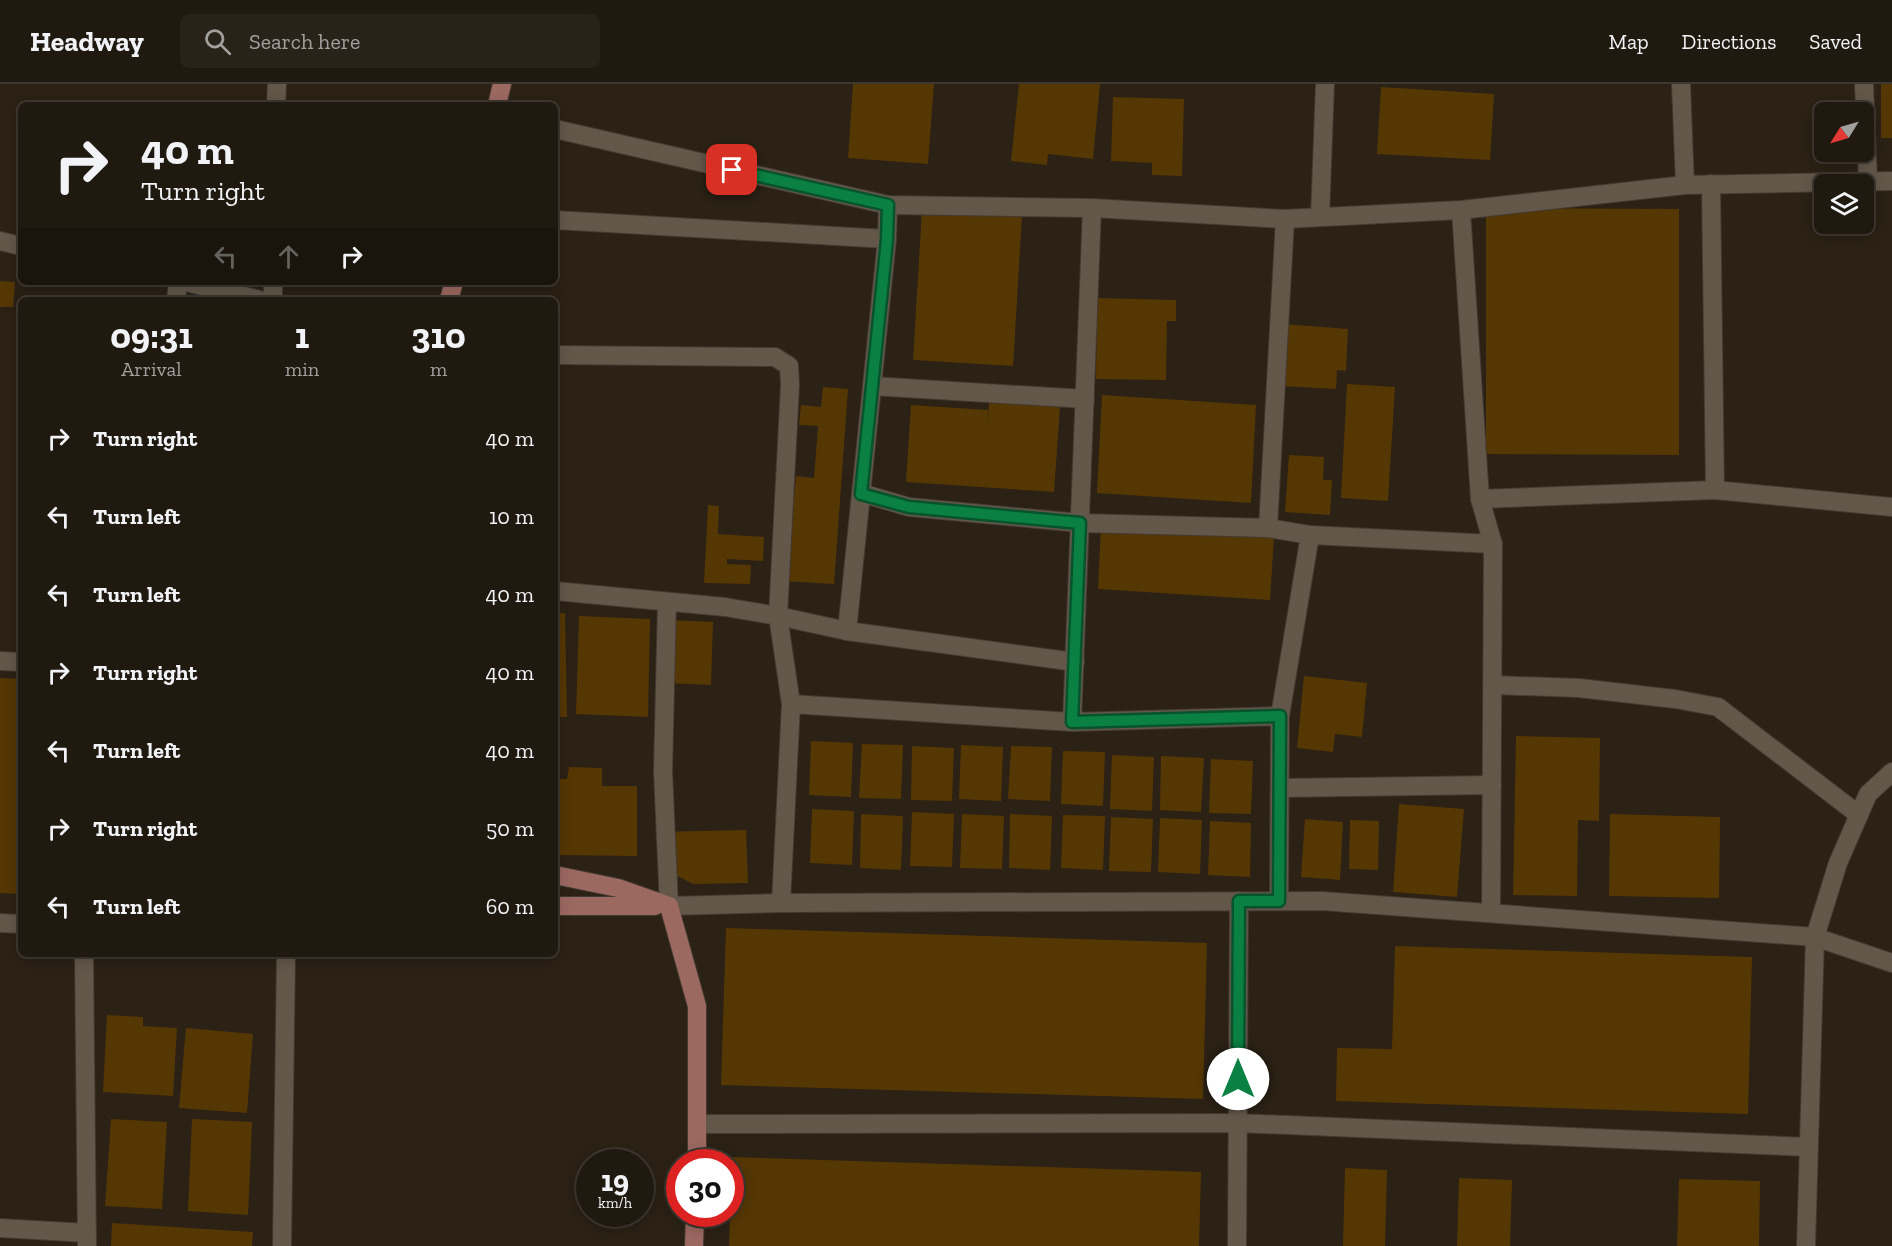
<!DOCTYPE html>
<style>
:root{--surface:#201910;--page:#282219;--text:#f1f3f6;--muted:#a2a09f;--line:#3d3830}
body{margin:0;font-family:"Zilla Slab",serif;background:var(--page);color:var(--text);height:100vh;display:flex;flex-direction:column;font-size:22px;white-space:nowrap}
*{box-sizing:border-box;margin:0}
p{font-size:20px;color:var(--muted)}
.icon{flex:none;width:33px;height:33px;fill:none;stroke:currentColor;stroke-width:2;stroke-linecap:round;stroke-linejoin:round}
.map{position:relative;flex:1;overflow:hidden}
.sheet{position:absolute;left:18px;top:213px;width:540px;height:660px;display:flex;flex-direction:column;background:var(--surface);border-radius:9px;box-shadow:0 3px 15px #0003,0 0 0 2px var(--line)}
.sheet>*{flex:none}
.banner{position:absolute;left:18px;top:18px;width:540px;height:183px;border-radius:9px;box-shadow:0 3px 15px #0003,0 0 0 2px var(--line);background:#201910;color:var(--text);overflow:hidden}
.needle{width:39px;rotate:233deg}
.tools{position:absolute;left:1814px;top:18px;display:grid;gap:12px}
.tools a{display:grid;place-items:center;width:60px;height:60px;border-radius:9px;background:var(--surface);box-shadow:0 3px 15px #0003,0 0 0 2px var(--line);font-size:30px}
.speed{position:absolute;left:576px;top:1065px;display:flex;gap:12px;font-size:30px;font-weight:700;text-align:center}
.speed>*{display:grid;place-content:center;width:78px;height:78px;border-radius:50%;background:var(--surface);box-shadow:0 3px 15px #0003,0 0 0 2px var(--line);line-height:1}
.speed small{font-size:15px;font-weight:400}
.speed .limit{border:9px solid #d22;background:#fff;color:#111}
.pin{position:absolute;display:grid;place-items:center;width:51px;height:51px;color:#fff;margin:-26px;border-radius:12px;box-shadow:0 3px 9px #0006}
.me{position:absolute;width:66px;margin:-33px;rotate:0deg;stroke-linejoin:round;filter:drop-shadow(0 0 4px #0008)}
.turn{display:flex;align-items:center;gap:21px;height:126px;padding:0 24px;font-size:27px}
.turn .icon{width:78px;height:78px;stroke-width:2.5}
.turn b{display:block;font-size:42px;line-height:51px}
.lanes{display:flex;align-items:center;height:57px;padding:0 24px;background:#0003;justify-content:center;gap:30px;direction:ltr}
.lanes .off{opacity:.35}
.eta{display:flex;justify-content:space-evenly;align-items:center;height:102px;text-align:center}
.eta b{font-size:36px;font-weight:700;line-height:42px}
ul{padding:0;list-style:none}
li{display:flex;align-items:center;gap:18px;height:78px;padding:0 24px}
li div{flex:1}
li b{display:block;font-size:22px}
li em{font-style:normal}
header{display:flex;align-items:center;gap:36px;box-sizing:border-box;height:84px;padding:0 30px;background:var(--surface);border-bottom:2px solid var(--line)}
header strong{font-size:28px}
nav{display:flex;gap:33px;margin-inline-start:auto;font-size:21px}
.search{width:420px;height:54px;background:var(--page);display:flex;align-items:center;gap:15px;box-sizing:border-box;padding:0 21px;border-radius:9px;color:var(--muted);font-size:22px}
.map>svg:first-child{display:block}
.building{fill:#553704}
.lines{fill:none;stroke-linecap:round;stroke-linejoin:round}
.minor-casing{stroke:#433a32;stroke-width:20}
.major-casing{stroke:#433a32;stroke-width:20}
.minor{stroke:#63574a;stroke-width:18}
.major{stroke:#9c6961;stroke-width:18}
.route-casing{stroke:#07532c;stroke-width:15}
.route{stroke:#0b8043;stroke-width:10}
</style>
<header>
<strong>Headway</strong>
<div class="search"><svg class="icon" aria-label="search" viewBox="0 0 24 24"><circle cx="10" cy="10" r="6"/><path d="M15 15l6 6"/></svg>Search here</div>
<nav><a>Map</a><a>Directions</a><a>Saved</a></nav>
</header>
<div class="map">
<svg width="1892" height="1162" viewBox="0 0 1892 1162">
<rect width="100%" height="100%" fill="#2b2115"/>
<g class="building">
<path d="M853,0H934L928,80L848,74Z"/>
<path d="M1019,0H1100L1093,75L1048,70L1047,81L1011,77Z"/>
<rect x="1881" y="0" width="11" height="54"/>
<path d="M1381,3L1494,10L1490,76L1377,70Z"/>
<path d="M1113,13L1184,15L1182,92L1152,91V79L1111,77Z"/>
<path d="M1486,124L1679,125V371L1486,370Z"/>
<path d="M922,126L1022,132L1013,282L913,276Z"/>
<path d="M0,197L15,198L13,223H0Z"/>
<path d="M1097,214L1176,216V237H1167L1166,296L1096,295Z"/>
<path d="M1284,240L1348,245L1346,287L1337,286L1336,305L1281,302Z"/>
<path d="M1347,300L1395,303L1388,417L1341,414Z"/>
<path d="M823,303L848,305L834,500L781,497L786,413L794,414L796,392L814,394L818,342L799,341L801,321L821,323Z"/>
<path d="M1102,311L1256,321L1251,419L1097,409Z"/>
<path d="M989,318L1060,323L1054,408L906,398L911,321L988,326L987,346Z"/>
<path d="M1289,371L1324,373L1323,396H1332L1330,431L1285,428Z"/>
<path d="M708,421L719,422L718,450L764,453L763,477L727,475V480L751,481L750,500L704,499Z"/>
<path d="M1101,442L1274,452L1270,516L1098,505Z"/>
<path d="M555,529H565L567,633H555Z"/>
<path d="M579,532L650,535L648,633L576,630Z"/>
<path d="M667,536L713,538L711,601L665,599Z"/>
<path d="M1304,592L1367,599L1362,653L1335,650L1333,668L1297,664Z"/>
<path d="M0,594L21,595L20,810L0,809Z"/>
<path d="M1516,652L1600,654L1599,737L1578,736L1577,812L1513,811Z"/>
<path d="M811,657L853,659L851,713L809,711Z"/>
<path d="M862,660L903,661L901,715L859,714Z"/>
<path d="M961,661L1003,663L1001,717L959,715Z"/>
<path d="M912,662L954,664L952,717L911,716Z"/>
<path d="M1011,662L1052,663L1050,717L1008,715Z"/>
<path d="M1063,667L1105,668L1103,722L1061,720Z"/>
<path d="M1112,671L1154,673L1152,727L1110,725Z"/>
<path d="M1161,672L1204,674L1201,728L1160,726Z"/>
<path d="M1211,675L1253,677L1251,730L1209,729Z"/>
<path d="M569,683L602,684V702H637V772L555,771V695H567Z"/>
<path d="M1399,720L1464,725L1457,813L1393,808Z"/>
<path d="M812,725L854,727L852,781L810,779Z"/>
<path d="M912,728L954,730L952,783L910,782Z"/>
<path d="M861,730L903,732L901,786L860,784Z"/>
<path d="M962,730L1004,732L1002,785L960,784Z"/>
<path d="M1010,730L1052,732L1050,786L1009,784Z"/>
<path d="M1610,730L1720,733L1719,814L1609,812Z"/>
<path d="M1063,731L1105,732L1103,786L1061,784Z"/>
<path d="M1111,733L1153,735L1151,788L1109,787Z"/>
<path d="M1160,734L1202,736L1200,790L1158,788Z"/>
<path d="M1305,735L1343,738L1340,796L1301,793Z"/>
<path d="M1350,736L1379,737L1378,786L1349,785Z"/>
<path d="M1210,737L1251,739L1250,793L1208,791Z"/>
<path d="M746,746L748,799L693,800L658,782L657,748Z"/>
<path d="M726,844L1207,859L1203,1015L721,1001Z"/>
<path d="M1395,862L1752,873L1748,1030L1336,1017L1337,964L1392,965Z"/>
<path d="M107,931L143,933V942L177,944L173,1012L103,1008Z"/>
<path d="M186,944L253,950L247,1029L179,1024Z"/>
<path d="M111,1035L167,1038L162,1125L105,1122Z"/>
<path d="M192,1035L252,1038L248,1131L188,1127Z"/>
<path d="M732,1073L1201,1088L1199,1162H729Z"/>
<path d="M1345,1084L1387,1086L1385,1162H1343Z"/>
<path d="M1459,1094L1512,1096L1510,1162H1457Z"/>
<path d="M1679,1095L1760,1097L1759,1162H1677Z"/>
<path d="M112,1139L253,1148L252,1162H111Z"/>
</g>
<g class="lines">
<g class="minor-casing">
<g id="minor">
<path d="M1681,0L1685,101"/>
<path d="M1864,0L1868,97"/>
<path d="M276,21L277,0"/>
<path d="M555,45L888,121L1092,124L1285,135L1461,126L1685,101L1892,97"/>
<path d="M1711,100L1715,406"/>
<path d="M1092,124L1072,638L1280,632L1279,817"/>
<path d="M1461,126L1480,415L1493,460L1491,829"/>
<path d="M1320,133L1325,0"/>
<path d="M555,136L887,155"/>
<path d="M0,157L21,162"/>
<path d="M186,198L260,216"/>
<path d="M176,216L178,198"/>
<path d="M273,216V198"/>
<path d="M555,271L775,273L789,282L790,301L778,532L847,547L1075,578"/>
<path d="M872,302L1085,315"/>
<path d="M861,409L909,423L1080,439L1268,444L1310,451L1493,460"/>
<path d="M1480,415L1715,406L1892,423"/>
<path d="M1268,444L1285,135"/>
<path d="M555,507L725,523L778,532L791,620L781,819"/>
<path d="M667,518L663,687L669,822L781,819L1322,817L1815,853L1806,1162"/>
<path d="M847,547L887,155L888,121"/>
<path d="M0,577L21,578"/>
<path d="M1493,601L1579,604L1675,615L1718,623L1859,731"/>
<path d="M791,620L1072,638"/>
<path d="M1280,632L1310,451"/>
<path d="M1892,688L1868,710L1838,779L1815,853L1892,879"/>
<path d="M1280,704L1492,701"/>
<path d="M0,839L21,840"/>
<path d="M84,870L87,1162"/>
<path d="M698,1040L1238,1039L1808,1063"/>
<path d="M0,1144L87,1149"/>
<path d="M282,1162L286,870"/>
<path d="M1237,1162L1239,817"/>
</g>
</g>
<g class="major-casing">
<g id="major">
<path d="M497,21L502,0"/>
<path d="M449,216L454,198"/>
<path d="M555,791L618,804L669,822"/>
<path d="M555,822H655"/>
<path d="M669,822L697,922V1078"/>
<path d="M694,1162L695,1130"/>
</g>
</g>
<use href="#minor" class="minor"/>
<use href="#major" class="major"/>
</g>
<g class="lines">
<g class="route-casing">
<path id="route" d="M732,86L888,121L887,156L861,410L909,423L1080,439L1072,638L1280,632L1279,817H1239L1238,995"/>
</g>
<use href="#route" class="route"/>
</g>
</svg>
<div class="tools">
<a><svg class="needle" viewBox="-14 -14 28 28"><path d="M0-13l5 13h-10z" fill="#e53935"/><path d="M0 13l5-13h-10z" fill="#a2a09f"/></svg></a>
<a><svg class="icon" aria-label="layers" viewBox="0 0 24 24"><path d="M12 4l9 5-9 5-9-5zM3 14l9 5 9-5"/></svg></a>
</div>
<div class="speed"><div>19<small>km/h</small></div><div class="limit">30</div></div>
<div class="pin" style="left:732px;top:86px;background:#d93025"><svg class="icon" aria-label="arrive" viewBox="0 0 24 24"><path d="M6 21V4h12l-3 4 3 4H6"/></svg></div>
<svg class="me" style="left:1238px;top:995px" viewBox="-20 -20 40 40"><circle r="19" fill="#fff"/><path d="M0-13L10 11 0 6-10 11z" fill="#0b8043"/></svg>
<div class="banner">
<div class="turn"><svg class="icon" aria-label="right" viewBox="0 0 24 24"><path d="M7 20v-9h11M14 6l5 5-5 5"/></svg><div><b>40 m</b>Turn right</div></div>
<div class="lanes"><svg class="icon off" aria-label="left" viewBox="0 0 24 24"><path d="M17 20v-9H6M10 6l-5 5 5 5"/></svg><svg class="icon off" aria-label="ahead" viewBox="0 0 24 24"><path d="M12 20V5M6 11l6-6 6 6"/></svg><svg class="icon" aria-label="right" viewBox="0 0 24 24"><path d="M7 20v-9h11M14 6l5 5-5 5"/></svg></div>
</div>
<section class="sheet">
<div class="eta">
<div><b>09:31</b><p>Arrival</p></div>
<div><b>1</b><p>min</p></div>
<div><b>310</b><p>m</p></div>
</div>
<ul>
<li><svg class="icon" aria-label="right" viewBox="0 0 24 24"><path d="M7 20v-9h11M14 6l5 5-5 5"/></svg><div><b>Turn right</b></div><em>40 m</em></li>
<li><svg class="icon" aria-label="left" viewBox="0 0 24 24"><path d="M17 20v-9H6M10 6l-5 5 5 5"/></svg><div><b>Turn left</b></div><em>10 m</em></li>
<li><svg class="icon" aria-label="left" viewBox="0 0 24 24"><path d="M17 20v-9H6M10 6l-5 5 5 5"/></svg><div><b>Turn left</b></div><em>40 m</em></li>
<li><svg class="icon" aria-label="right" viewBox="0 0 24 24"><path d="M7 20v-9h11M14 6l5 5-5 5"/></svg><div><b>Turn right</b></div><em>40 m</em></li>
<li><svg class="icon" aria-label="left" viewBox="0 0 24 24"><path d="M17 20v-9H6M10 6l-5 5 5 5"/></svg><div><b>Turn left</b></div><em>40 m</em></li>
<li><svg class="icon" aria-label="right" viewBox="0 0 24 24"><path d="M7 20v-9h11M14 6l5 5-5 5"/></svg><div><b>Turn right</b></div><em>50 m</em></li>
<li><svg class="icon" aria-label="left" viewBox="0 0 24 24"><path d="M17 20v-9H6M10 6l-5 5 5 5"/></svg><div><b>Turn left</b></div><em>60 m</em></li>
</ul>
</section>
</div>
